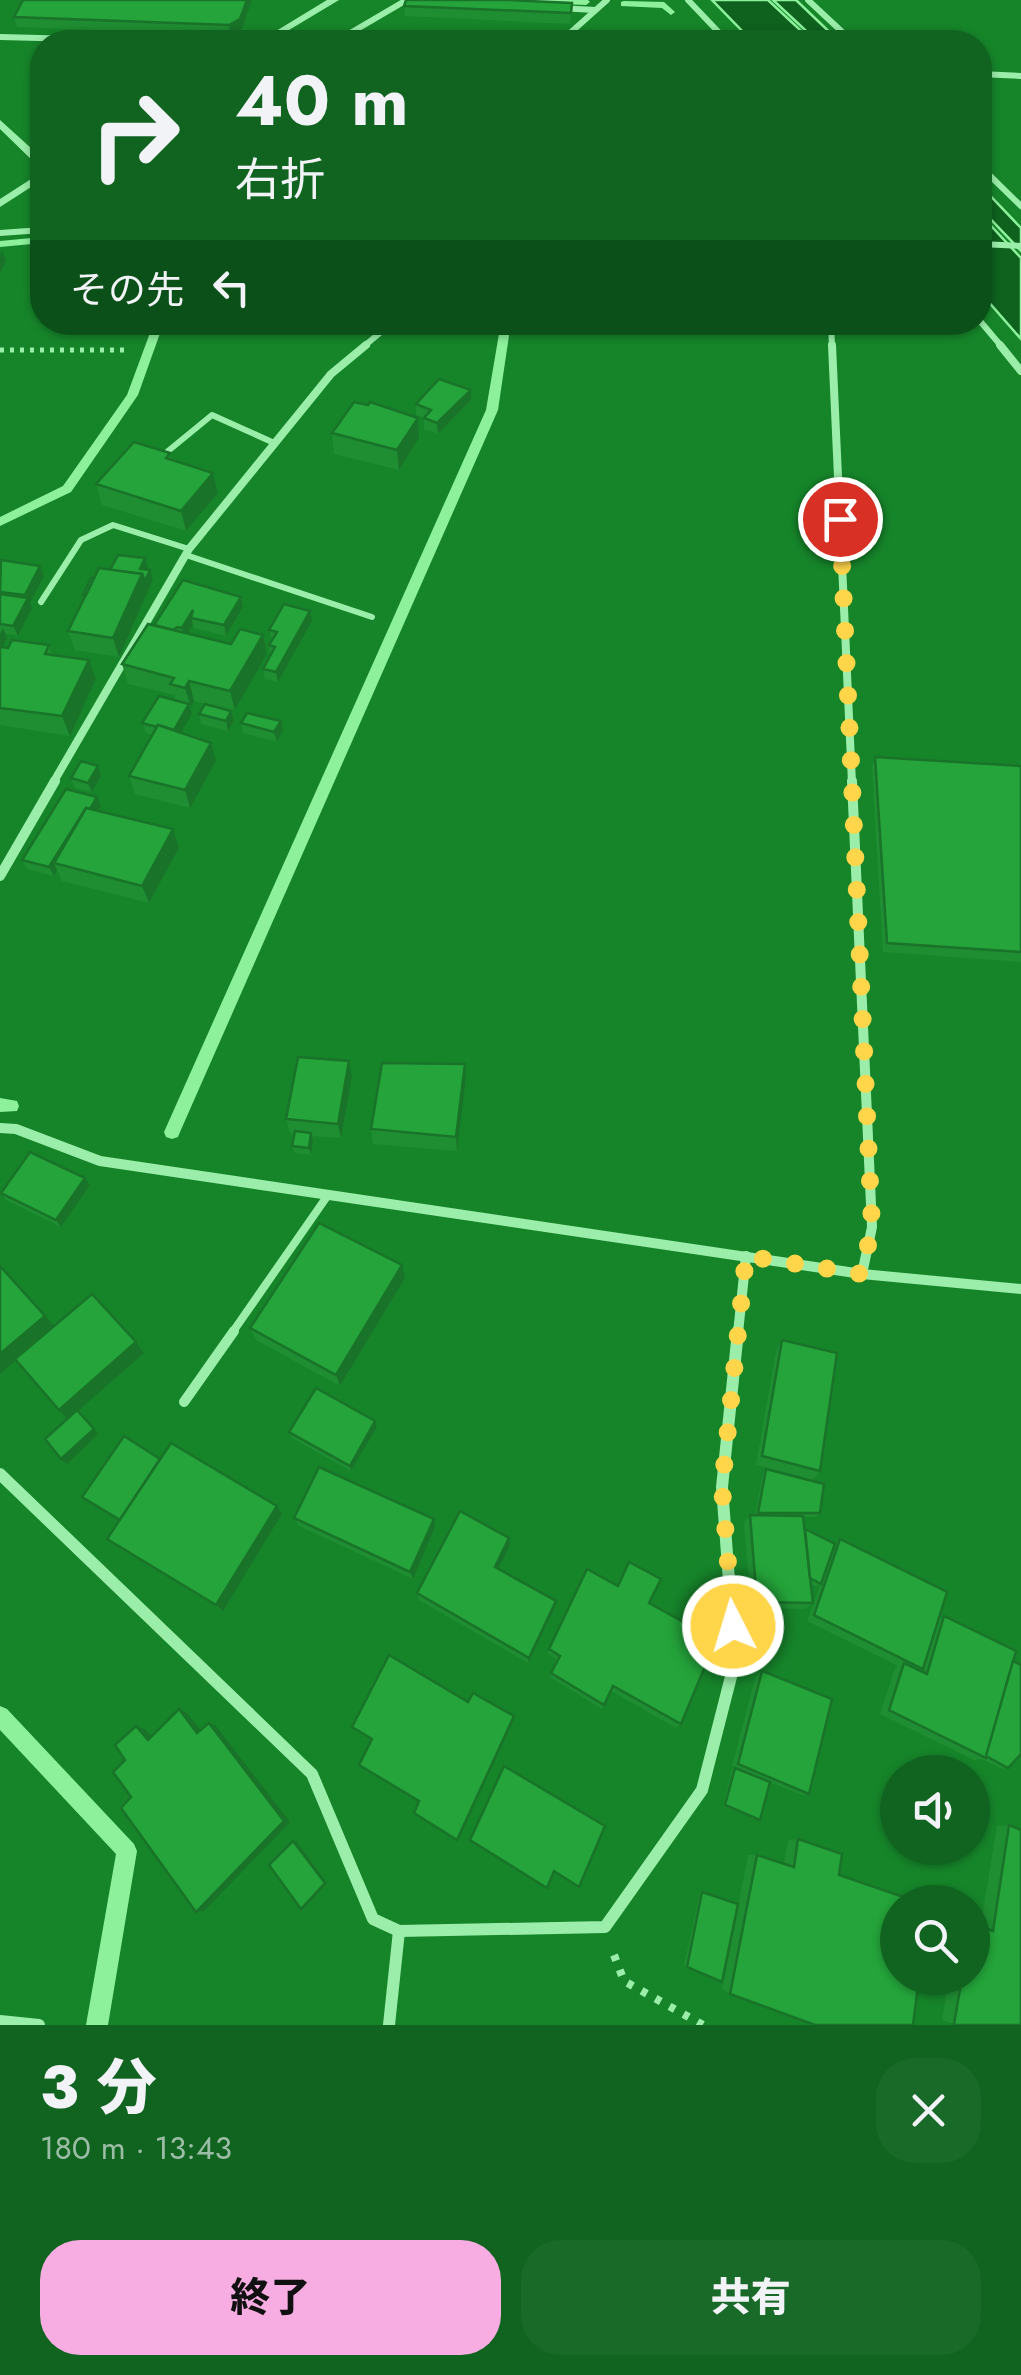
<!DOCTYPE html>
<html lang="ja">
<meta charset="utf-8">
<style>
:root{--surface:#106420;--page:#196a29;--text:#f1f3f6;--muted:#9cbda5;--accent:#f7ade1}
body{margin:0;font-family:Jost,"Noto Sans JP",sans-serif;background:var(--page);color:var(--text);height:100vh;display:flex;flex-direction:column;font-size:38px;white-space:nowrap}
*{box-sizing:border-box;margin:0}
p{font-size:32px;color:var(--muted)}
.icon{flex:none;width:55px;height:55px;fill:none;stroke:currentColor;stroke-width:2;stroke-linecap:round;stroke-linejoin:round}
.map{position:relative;height:2025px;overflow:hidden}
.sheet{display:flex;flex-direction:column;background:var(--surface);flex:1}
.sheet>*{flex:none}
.hud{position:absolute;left:30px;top:30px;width:962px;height:305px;border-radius:40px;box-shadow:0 2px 8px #0004;background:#106420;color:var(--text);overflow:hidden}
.controls{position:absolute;left:880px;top:1755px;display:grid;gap:20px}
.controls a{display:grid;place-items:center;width:110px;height:110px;border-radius:50%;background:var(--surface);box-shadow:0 2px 8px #0004;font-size:50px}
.pin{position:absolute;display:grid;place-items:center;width:85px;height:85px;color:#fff;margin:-42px;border:5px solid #fff;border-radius:50%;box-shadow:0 2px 10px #0007}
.me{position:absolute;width:110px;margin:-55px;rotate:355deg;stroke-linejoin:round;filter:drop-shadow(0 0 8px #0008)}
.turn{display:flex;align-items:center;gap:35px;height:210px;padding:0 40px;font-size:45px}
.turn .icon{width:130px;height:130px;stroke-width:2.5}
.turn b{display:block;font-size:70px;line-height:85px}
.then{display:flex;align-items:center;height:95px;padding:0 40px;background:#0003;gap:20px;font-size:38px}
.round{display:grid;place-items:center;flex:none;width:105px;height:105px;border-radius:40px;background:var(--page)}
.summary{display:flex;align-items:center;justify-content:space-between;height:170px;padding:0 40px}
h1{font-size:60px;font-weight:800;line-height:75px}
.action{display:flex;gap:20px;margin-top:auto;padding:20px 40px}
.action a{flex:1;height:115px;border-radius:40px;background:var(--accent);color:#111;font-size:40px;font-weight:800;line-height:115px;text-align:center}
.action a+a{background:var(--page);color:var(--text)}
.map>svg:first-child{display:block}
.water{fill:#0e621e;stroke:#8df19c;stroke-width:2.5}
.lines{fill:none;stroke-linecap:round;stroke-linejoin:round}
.stream{fill:#8df19c;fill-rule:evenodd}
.path-far1{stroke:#9beea9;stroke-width:5;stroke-dasharray:4 6;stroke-linecap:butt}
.path{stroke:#9beea9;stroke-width:8;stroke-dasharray:6 10;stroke-linecap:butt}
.service-far2{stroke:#9beea9;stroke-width:6}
.service-far1{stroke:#9beea9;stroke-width:8}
.service{stroke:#9beea9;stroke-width:10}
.minor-far3{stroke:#9beea9;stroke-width:6}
.minor-far2{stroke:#9beea9;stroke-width:8}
.minor-far1{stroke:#9beea9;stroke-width:10}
.minor{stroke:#9beea9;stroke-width:12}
.tertiary{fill:#9beea9;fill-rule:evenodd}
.wall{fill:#1f8d32}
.shaded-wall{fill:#197329}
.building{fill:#24a43a;stroke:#197329;stroke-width:2.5}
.route{stroke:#ffd54a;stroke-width:18;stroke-dasharray:0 32.4}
</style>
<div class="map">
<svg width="1021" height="2025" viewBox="0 0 1021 2025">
<rect width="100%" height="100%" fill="#16852a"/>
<g class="water">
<path d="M712,0H768L813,42H753Z"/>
<path d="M773,0H796L840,42H818Z"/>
<path d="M980,185L1021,228V251L980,208Z"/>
<path d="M980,214L1021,258V339L980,292Z"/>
</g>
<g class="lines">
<g class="stream">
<path d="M532,0H588L590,2L586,5L536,3Z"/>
<path d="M624,1L664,2L675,12L671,15L662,8L621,6V2Z"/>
<path d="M42,237V243L0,247V241Z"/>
<path d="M154,322H164L138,395L71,492L0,526V517L63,486L127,395Z"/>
<path d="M501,322H511L498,410L180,1132L178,1137L172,1139L166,1137L164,1132L486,410Z"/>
<path d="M0,1098L17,1101L19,1106L17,1111L0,1112Z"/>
<path d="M0,1706L7,1709L134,1844L137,1851L108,2025H86L116,1854L0,1730Z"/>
</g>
<path class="path-far1" d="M0,350H129"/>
<path class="path" d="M614,1955L624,1981L703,2025"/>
<g class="service-far2">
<path d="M162,456L212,415L272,442"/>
<path d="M186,555L372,617"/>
<path d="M41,602L81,540L113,525L189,549"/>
</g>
<path class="service-far1" d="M232,1333L328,1195"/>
<path class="service" d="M184,1402L234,1331"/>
<g class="minor-far3">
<path d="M688,0L728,42"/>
<path d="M808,0L853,42"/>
<path d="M559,8L595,10"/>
<path d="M0,37L198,42"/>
<path d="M335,42L405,1H418"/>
<path d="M560,42L607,0"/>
<path d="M980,74L1021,76"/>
<path d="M980,166L1021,206"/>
<path d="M0,233L42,230"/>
<path d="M980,244L1021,246"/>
<path d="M980,321L1002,347"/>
<path d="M831,322L832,347"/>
<path d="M363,347L393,322"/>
</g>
<g class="minor-far2">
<path d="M832,345L852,783"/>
<path d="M1000,345L1021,371"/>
<path d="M53,783L189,549L331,374L366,345"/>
</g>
<g class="minor-far1">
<path d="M852,781L872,1227L862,1274"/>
<path d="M0,876L55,781"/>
<path d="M0,1128L16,1129L100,1161L862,1274L1021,1289"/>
<path d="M738,1333L746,1256"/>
</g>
<g class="minor">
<path d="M0,1474L312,1774L373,1919L399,1931L605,1927L702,1790L735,1661L722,1487L738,1331"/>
<path d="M0,2021L39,2025"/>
<path d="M389,2025L399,1931"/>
</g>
<g class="tertiary">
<path d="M327,0H339L269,42H258Z"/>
<path d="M0,120L42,158V167L38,166L0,129Z"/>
<path d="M42,172V180L0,207V199Z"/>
</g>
</g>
<g class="wall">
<path d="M23,0H252L242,29L230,35L17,27L14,17Z"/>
<path d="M572,3L570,24L405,16L404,6Z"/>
<path d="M471,390V400L438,434L424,429V418L416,415V404Z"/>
<path d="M332,433L419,438L399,470L334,454Z"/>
<path d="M170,453L172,460L213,473L218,493L186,531L102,505L96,484Z"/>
<path d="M0,562L40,566L44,576L30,603L32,608L18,636L6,634L7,638L2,648L49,645L52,655L89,660L96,679L70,736L0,725Z"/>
<path d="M148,569L153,580L119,657L75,650L68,631L84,599L83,595L94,578L110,570Z"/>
<path d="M241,597L243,607L226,636L194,628L193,625L188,634L231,644L263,635L267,654L235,710L194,701L190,706L192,714L181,732L216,761L190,808L135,794L129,776L153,735L146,733L142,723L175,700L174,695L128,684L122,664L154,625Z"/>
<path d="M312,621L278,682L265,679L263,669L271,655L269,645L272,640L269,630Z"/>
<path d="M231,711L234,721L228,731L201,724L199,714Z"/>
<path d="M241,723L283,731L277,742L243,733Z"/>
<path d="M875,757L1021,766V962L883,952L872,767Z"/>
<path d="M98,766L101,776L92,792L75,788L71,778Z"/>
<path d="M101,806L98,811L173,829L179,848L149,903L62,881L57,870L54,876L27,869L22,860Z"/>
<path d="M352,1077L341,1138L312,1136L313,1141L311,1155L295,1153L292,1146L294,1134L290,1133L286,1119Z"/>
<path d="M466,1079L457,1151L373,1144L371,1129Z"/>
<path d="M85,1178L90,1185L61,1227L6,1200L1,1193Z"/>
<path d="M402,1265L405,1278L340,1386L256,1340L250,1328Z"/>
<path d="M782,1340L820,1471L813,1480L756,1465L776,1351Z"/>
<path d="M377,1427L351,1471L292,1438L289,1432Z"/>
<path d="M160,1459L277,1506L282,1514L223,1611L117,1546L107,1539L119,1521L82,1497Z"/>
<path d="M766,1469L820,1513L816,1517H804L805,1529L835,1545L840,1539L939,1619L944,1616L1013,1661L1008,1768L1002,1769L982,1759L974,1760L880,1714L895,1668L898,1666L807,1621L820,1585L817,1587L811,1584L813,1603L805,1609L751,1608L744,1523L750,1515H755L763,1473Z"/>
<path d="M294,1518L434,1519L435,1527L413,1579L299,1526Z"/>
<path d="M509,1538L510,1546L498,1568L556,1601L555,1607L528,1663L419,1600L417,1593Z"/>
<path d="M649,1603L681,1724L676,1728L611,1691L602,1709L550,1677L558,1660L548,1654L549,1649Z"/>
<path d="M762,1671L809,1794L802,1795L770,1782L760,1820H757L723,1806L732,1769L735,1768L732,1766L756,1675Z"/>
<path d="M1009,1825L1021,2025H956L942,2020L949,1978H972L997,1826Z"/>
<path d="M798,1839L842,1854L730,1994L722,1989L748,1855H757L784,1864L788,1840Z"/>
<path d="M700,1892L738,1904L722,1982L684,1966Z"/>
</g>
<g class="shaded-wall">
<path d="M247,0H252L242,29L230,35L229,25Z"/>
<path d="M2,251L6,261L0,273V255Z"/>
<path d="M471,390V400L438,434L437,423Z"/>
<path d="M418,418L419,438L399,470L397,450Z"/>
<path d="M213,473L218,493L186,531L181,511Z"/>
<path d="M145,558L148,569L143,578L150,570L153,580L119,657L113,638Z"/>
<path d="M40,566L44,576L30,603L32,608L18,636L13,626L27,600L25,595Z"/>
<path d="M241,597L243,607L226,636L224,625Z"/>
<path d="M193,610L191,618L193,625L185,638L182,628Z"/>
<path d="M310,611L312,621L278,682L276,672Z"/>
<path d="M3,628L7,638L0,653V634Z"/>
<path d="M263,635L267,654L235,710L230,691Z"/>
<path d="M89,660L96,679L70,736L62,716Z"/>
<path d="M189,681L194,701L191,707L185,688Z"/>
<path d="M189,704L192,714L177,740L174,731Z"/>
<path d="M231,711L234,721L228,731L226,721Z"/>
<path d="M281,721L283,731L277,742L274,732Z"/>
<path d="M211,743L216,761L190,808L185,790Z"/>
<path d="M98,766L101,776L92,792L88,783Z"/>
<path d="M97,797L101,806L83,837L72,830Z"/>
<path d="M173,829L179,848L149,903L142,886Z"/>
<path d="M64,842L68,852L54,863L57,870L54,876L49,867Z"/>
<path d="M349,1061L352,1077L341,1138L338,1124Z"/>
<path d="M465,1064L466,1079L457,1151L456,1137Z"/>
<path d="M311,1133L313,1141L311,1155L309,1148Z"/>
<path d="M85,1178L90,1185L61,1227L56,1220Z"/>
<path d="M402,1265L405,1278L340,1386L336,1375Z"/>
<path d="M45,1316L55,1327L0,1374V1354Z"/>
<path d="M136,1342L144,1353L78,1411L98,1434L67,1464L61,1459L69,1420L59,1410Z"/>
<path d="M375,1421L377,1427L351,1471L350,1466Z"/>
<path d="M277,1506L282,1514L223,1611L216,1605Z"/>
<path d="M434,1519L435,1527L413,1579L410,1572Z"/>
<path d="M509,1538L510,1546L495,1574V1567Z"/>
<path d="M556,1601L555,1607L528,1663L529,1658Z"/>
<path d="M179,1709L187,1713L205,1736L197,1733Z"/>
<path d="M514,1716V1719L458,1840H457Z"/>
<path d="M209,1723L216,1726L290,1822L204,1911L196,1912Z"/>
<path d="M136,1726L145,1729L157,1743L148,1740Z"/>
<path d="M293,1841H296L327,1883L304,1908L301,1909Z"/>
</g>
<g class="building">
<path d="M23,0H247L240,19L229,25L14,17Z"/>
<path d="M406,0H507L572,3L571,13L404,6Z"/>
<path d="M439,379L471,390L437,423L424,418L431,410L416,404Z"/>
<path d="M354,402L368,405L370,402L418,418L397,450L332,433Z"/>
<path d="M134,442L170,453L166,458L213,473L181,511L96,484Z"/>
<path d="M118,555L145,558L140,569L150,570L145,581L142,574L110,570Z"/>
<path d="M1,560L40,566L25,595L0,592Z"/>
<path d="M99,568L142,574L113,638L68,631Z"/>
<path d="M91,578H94L86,595H83Z"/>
<path d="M183,580L241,597L224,625L191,618L193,610L182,628L177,627L174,630L154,625Z"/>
<path d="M0,594L28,598L13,626L0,624Z"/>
<path d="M284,604L310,611L276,672L263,669L275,647L269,645L277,632L269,630Z"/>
<path d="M148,624L231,644L240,629L263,635L230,691L189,681L185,688L170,684L174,678L122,664Z"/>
<path d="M12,640L49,645L45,654L89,660L62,716L0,708V647L8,648Z"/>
<path d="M159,696L189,704L174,730L158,725L157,727L142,723Z"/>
<path d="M205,704L231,711L226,721L199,714Z"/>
<path d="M247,713L281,721L274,732L241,723Z"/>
<path d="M158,725L211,743L185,790L129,776Z"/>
<path d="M875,757L1021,766V952L887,943Z"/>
<path d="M81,761L98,766L88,783L71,778Z"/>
<path d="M66,789L97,797L90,809L86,808L49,867L22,860Z"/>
<path d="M86,808L173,829L142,886L54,863Z"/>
<path d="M298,1057L349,1061L338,1124L286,1119Z"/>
<path d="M382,1063L465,1064L456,1137L371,1129Z"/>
<path d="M295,1131L311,1133L309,1148L292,1146Z"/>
<path d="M30,1152L85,1178L56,1220L1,1193Z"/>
<path d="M319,1223L402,1265L336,1375L250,1328Z"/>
<path d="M0,1266L45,1316L0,1354Z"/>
<path d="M92,1294L136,1342L59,1410L15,1359Z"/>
<path d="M782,1340L837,1353L820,1471L762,1456Z"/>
<path d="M316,1388L375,1421L350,1466L289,1432Z"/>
<path d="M77,1410L94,1429L61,1459L45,1439Z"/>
<path d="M124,1436L160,1459L120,1520L82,1497Z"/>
<path d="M171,1443L277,1506L216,1605L107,1539Z"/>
<path d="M319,1467L434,1519L410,1572L294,1518Z"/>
<path d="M766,1469L824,1484L820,1513H758Z"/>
<path d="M460,1511L509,1538L495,1567L556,1601L529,1658L417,1593Z"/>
<path d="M750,1515L803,1516L813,1603L757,1602Z"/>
<path d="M805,1529L835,1544L821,1584L810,1578Z"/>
<path d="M840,1539L947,1592L923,1669L814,1615Z"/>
<path d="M629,1562L661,1579L649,1603L716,1640L681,1724L613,1686L604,1705L551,1673L560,1656L549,1649L587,1569L618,1586Z"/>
<path d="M944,1616L1016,1651L986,1758L889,1710L904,1663L927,1674Z"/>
<path d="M389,1655L468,1702L473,1693L514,1716L457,1840L414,1813L419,1801L359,1765L372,1739L352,1727Z"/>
<path d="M1013,1661L1021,1665V1754L1008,1768L986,1756Z"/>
<path d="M762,1671L832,1699L809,1794L738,1764Z"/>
<path d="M179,1709L197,1733L209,1723L284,1821L196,1912L121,1808L131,1797L113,1772L125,1760L115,1745L136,1726L148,1740Z"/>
<path d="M504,1766L605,1826L579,1887L554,1871L547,1888L470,1840Z"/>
<path d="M735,1768L770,1782L760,1820L725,1805Z"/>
<path d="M1009,1825L1021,1830V2025H956L954,2024L962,1978H972V1923L993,1931Z"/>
<path d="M798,1839L842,1854L839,1875L918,1902H898V1978H919L913,2025H815L730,1994L757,1855L794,1867Z"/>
<path d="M293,1841L325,1883L301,1909L269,1865Z"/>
<path d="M702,1892L738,1904L722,1982L687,1967Z"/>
</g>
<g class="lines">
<path class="route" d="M733,1626L722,1487L746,1256L862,1274L872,1226L840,519"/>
</g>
</svg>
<div class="controls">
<a><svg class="icon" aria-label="sound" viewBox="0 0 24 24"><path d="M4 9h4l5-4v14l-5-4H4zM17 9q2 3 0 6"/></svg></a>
<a><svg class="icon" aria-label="search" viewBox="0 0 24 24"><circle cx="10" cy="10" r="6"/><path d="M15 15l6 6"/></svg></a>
</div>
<div class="pin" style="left:840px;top:519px;background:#d93025"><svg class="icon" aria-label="arrive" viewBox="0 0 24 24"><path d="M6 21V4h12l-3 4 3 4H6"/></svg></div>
<svg class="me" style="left:733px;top:1626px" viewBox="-20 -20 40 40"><circle r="17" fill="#ffd54a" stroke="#fff" stroke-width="3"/><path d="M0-11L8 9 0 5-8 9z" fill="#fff"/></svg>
<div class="hud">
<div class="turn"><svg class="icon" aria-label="right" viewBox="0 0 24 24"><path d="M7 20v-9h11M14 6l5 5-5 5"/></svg><div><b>40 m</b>右折</div></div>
<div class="then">その先<svg class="icon" aria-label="left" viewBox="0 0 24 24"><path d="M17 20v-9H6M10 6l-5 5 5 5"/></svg></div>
</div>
</div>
<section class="sheet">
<div class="summary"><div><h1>3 分</h1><p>180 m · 13:43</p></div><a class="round"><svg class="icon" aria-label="close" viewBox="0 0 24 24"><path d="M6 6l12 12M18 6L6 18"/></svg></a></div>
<div class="action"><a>終了</a><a>共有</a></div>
</section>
